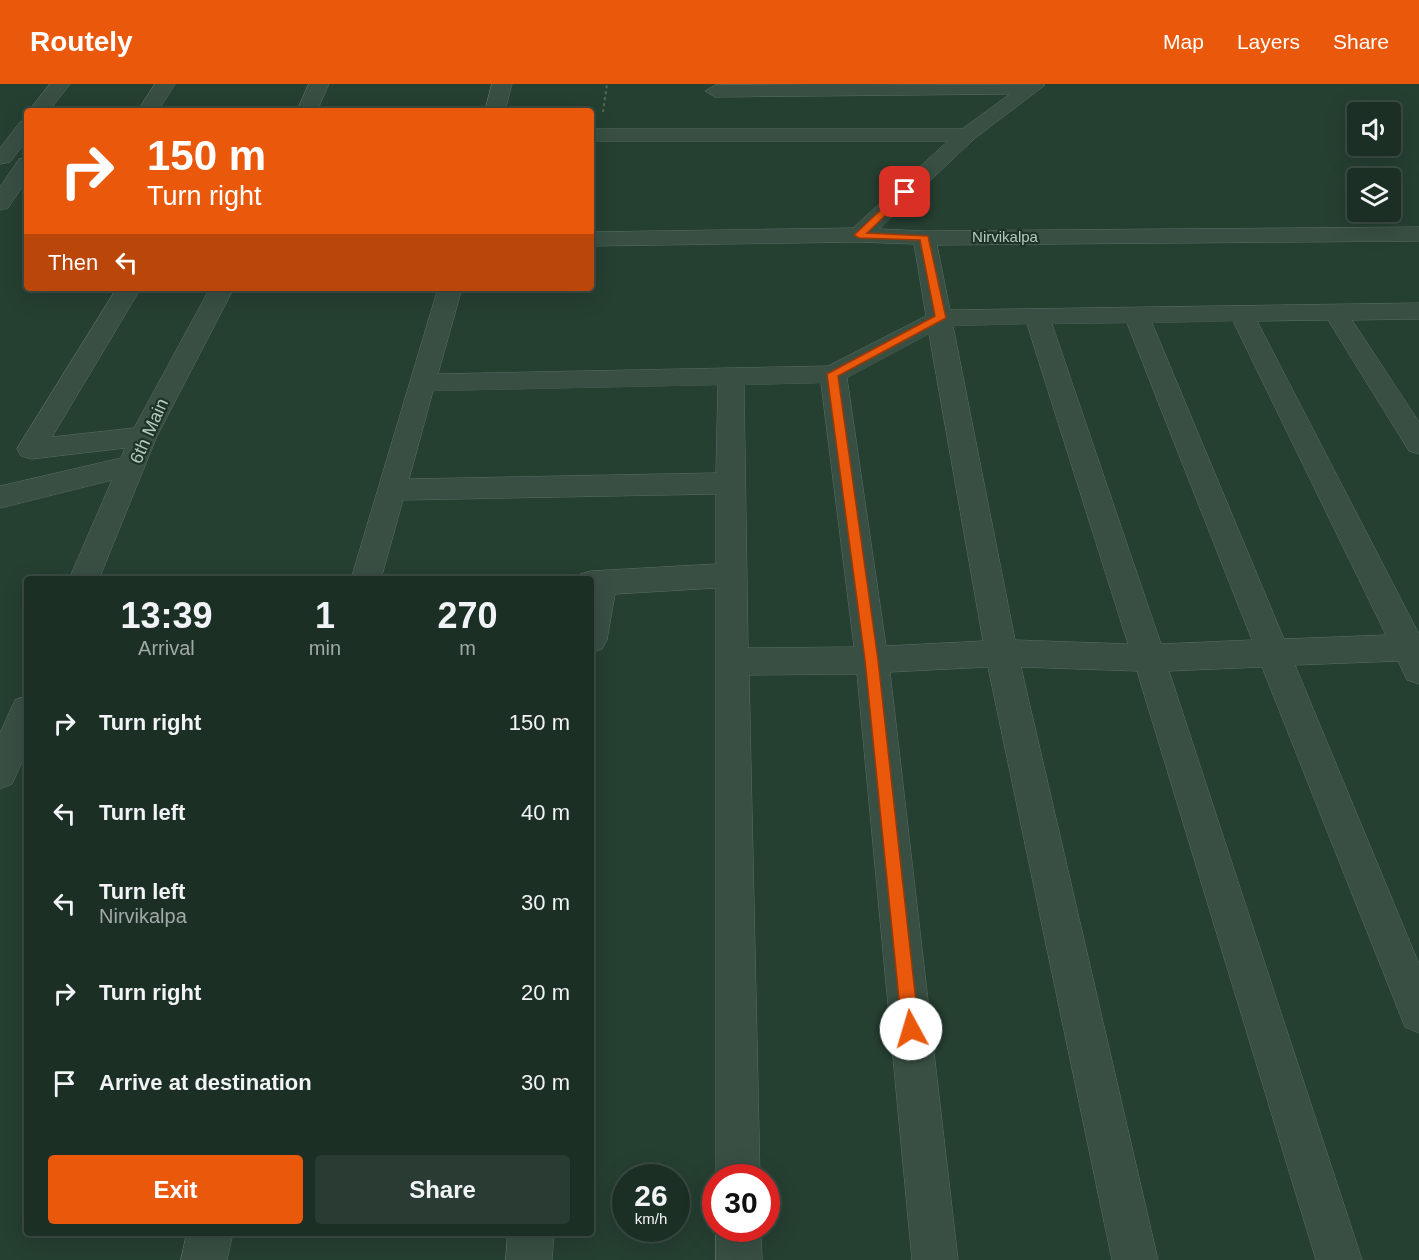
<!DOCTYPE html>
<style>
:root{--surface:#1c2f25;--page:#293b32;--text:#f1f3f6;--muted:#a0a9a7;--line:#3a4a42;--accent:#ea580c}
body{margin:0;font-family:Arial,sans-serif;background:var(--page);color:var(--text);height:100vh;display:flex;flex-direction:column;font-size:22px;white-space:nowrap}
*{box-sizing:border-box;margin:0}
p{font-size:20px;color:var(--muted)}
.icon{flex:none;width:33px;height:33px;fill:none;stroke:currentColor;stroke-width:2;stroke-linecap:round;stroke-linejoin:round}
.map{position:relative;flex:1;overflow:hidden}
.sheet{position:absolute;left:24px;top:492px;width:570px;height:660px;display:flex;flex-direction:column;background:var(--surface);border-radius:6px;box-shadow:0 6px 24px #0002,0 0 0 2px var(--line)}
.sheet>*{flex:none}
.guide{position:absolute;left:24px;top:24px;width:570px;height:183px;border-radius:6px;box-shadow:0 6px 24px #0002,0 0 0 2px var(--line);background:#ea580c;color:#fff;overflow:hidden}
.tools{position:absolute;left:1347px;top:18px;display:grid;gap:12px}
.tools a{display:grid;place-items:center;width:54px;height:54px;border-radius:6px;background:var(--surface);box-shadow:0 6px 24px #0002,0 0 0 2px var(--line);font-size:30px}
.speed{position:absolute;left:612px;top:1080px;display:flex;gap:12px;font-size:30px;font-weight:700;text-align:center}
.speed>*{display:grid;place-content:center;width:78px;height:78px;border-radius:50%;background:var(--surface);box-shadow:0 6px 24px #0002,0 0 0 2px var(--line);line-height:1}
.speed small{font-size:15px;font-weight:400}
.speed .limit{border:9px solid #d22;background:#fff;color:#111}
.pin{position:absolute;display:grid;place-items:center;width:51px;height:51px;color:#fff;margin:-26px;border-radius:12px;box-shadow:0 3px 9px #0006}
.me{position:absolute;width:66px;margin:-33px;rotate:354deg;stroke-linejoin:round;filter:drop-shadow(0 0 4px #0008)}
.turn{display:flex;align-items:center;gap:21px;height:126px;padding:0 24px;font-size:27px}
.turn .icon{width:78px;height:78px;stroke-width:2.5}
.turn b{display:block;font-size:42px;line-height:51px}
.then{display:flex;align-items:center;height:57px;padding:0 24px;background:#0003;gap:12px;font-size:22px}
.eta{display:flex;justify-content:space-evenly;align-items:center;height:102px;text-align:center}
.eta b{font-size:36px;font-weight:600;line-height:42px}
.cta{display:flex;gap:12px;margin-top:auto;padding:12px 24px}
.cta a{flex:1;height:69px;border-radius:6px;background:var(--accent);color:#fff;font-size:24px;font-weight:600;line-height:69px;text-align:center}
.cta a+a{background:var(--page);color:var(--text)}
ul{padding:0;list-style:none}
li{display:flex;align-items:center;gap:18px;height:90px;padding:0 24px}
li div{flex:1}
li b{display:block;font-size:22px}
li em{font-style:normal}
header{display:flex;align-items:center;gap:36px;box-sizing:border-box;height:84px;padding:0 30px;background:var(--accent);color:#fff}
header strong{font-size:28px}
nav{display:flex;gap:33px;margin-inline-start:auto;font-size:21px}
.map>svg:first-child{display:block}
.lines{fill:none;stroke-linecap:round;stroke-linejoin:round}
.street-casing{stroke:#5a6f64;stroke-width:1}
.path{stroke:#516852;stroke-width:2;stroke-dasharray:3 3;stroke-linecap:butt}
.street{fill:#394f43;fill-rule:evenodd}
.route{fill:#ea580c;stroke:#983908;stroke-width:1.5}
.labels{text-anchor:middle;stroke-width:4.5;stroke-linejoin:round;paint-order:stroke}
.far-street-label{font-size:15px;fill:#b6c9bf;stroke:#1e3428}
.street-label{font-size:18px;fill:#b6c9bf;stroke:#1e3428}
</style>
<header>
<strong>Routely</strong>
<nav><a>Map</a><a>Layers</a><a>Share</a></nav>
</header>
<div class="map">
<svg width="1419" height="1176" viewBox="0 0 1419 1176">
<rect width="100%" height="100%" fill="#253f31"/>
<g class="lines">
<g class="street-casing">
<g id="street">
<path d="M50,0H70L49,27H29Z"/>
<path d="M155,0H175L158,27H138Z"/>
<path d="M309,0H329L317,27H297Z"/>
<path d="M492,0H512L505,27H485Z"/>
<path d="M835,0L1045,1L974,55L879,145L924,147L1419,143V157L937,161L950,226L1419,219V235L1352,236L1419,338V370L1409,367L1328,236L1257,237L1419,550V600L1407,596L1398,577L1295,581L1419,880V949L1405,943L1262,583L1169,587L1362,1176H1316L1137,587L1021,583L1158,1176H1112L988,583L890,588L958,1176H912L857,590L749,591L760,1094H716V504L615,510L607,556L602,565L591,569V495H578L580,490L591,487L716,480V410L403,416L381,495H351L438,204H462L438,290L828,282L926,232L914,160L859,158L591,162V148L853,144L948,57H591V45H962L1010,10L715,13L705,7L715,1ZM1233,237L1386,551L1284,555L1152,239ZM1127,239L1252,556L1161,560L1052,240ZM1027,240L1128,560L1015,556L953,242ZM929,250L983,557L886,562L847,294ZM821,299L854,563L748,564L744,301ZM718,301L716,389L409,395L433,307Z"/>
<path d="M27,36V56L10,78L0,80V64L20,38Z"/>
<path d="M27,74V96L8,124L0,126V103L19,75Z"/>
<path d="M117,204H141L52,353L134,344L210,204H234L157,352L99,495H69L112,396L0,424V402L121,374L125,364L31,375L21,372L17,365Z"/>
<path d="M27,612V667L12,700L0,705V649L15,616Z"/>
<path d="M716,1143L761,1144L762,1176H716Z"/>
<path d="M187,1149H233L227,1176H181Z"/>
<path d="M508,1149H554L552,1176H506Z"/>
</g>
</g>
<path class="path" d="M603,28L607,0"/>
<use href="#street" class="street"/>
</g>
<path class="route" d="M902,106L910,108L867,149L928,152L946,234L838,292L878,576L919,945L917,951L911,954L905,951L902,945L865,576L827,290L935,232L920,156L859,154L854,151Z"/>
<g class="labels">
<g class="far-street-label">
<text x="1005" y="158">Nirvikalpa</text>
</g>
<g class="street-label">
<text transform="translate(149 347) rotate(-66)" y="6">6th Main</text>
</g>
</g>
</svg>
<div class="tools">
<a><svg class="icon" aria-label="sound" viewBox="0 0 24 24"><path d="M4 9h4l5-4v14l-5-4H4zM17 9q2 3 0 6"/></svg></a>
<a><svg class="icon" aria-label="layers" viewBox="0 0 24 24"><path d="M12 4l9 5-9 5-9-5zM3 14l9 5 9-5"/></svg></a>
</div>
<div class="speed"><div>26<small>km/h</small></div><div class="limit">30</div></div>
<div class="pin" style="left:905px;top:108px;background:#d93025"><svg class="icon" aria-label="arrive" viewBox="0 0 24 24"><path d="M6 21V4h12l-3 4 3 4H6"/></svg></div>
<svg class="me" style="left:911px;top:945px" viewBox="-20 -20 40 40"><circle r="19" fill="#fff"/><path d="M0-13L10 11 0 6-10 11z" fill="#ea580c"/></svg>
<div class="guide">
<div class="turn"><svg class="icon" aria-label="right" viewBox="0 0 24 24"><path d="M7 20v-9h11M14 6l5 5-5 5"/></svg><div><b>150 m</b>Turn right</div></div>
<div class="then">Then<svg class="icon" aria-label="left" viewBox="0 0 24 24"><path d="M17 20v-9H6M10 6l-5 5 5 5"/></svg></div>
</div>
<section class="sheet">
<div class="eta">
<div><b>13:39</b><p>Arrival</p></div>
<div><b>1</b><p>min</p></div>
<div><b>270</b><p>m</p></div>
</div>
<ul>
<li><svg class="icon" aria-label="right" viewBox="0 0 24 24"><path d="M7 20v-9h11M14 6l5 5-5 5"/></svg><div><b>Turn right</b></div><em>150 m</em></li>
<li><svg class="icon" aria-label="left" viewBox="0 0 24 24"><path d="M17 20v-9H6M10 6l-5 5 5 5"/></svg><div><b>Turn left</b></div><em>40 m</em></li>
<li><svg class="icon" aria-label="left" viewBox="0 0 24 24"><path d="M17 20v-9H6M10 6l-5 5 5 5"/></svg><div><b>Turn left</b><p>Nirvikalpa</p></div><em>30 m</em></li>
<li><svg class="icon" aria-label="right" viewBox="0 0 24 24"><path d="M7 20v-9h11M14 6l5 5-5 5"/></svg><div><b>Turn right</b></div><em>20 m</em></li>
<li><svg class="icon" aria-label="arrive" viewBox="0 0 24 24"><path d="M6 21V4h12l-3 4 3 4H6"/></svg><div><b>Arrive at destination</b></div><em>30 m</em></li>
</ul>
<div class="cta"><a>Exit</a><a>Share</a></div>
</section>
</div>
